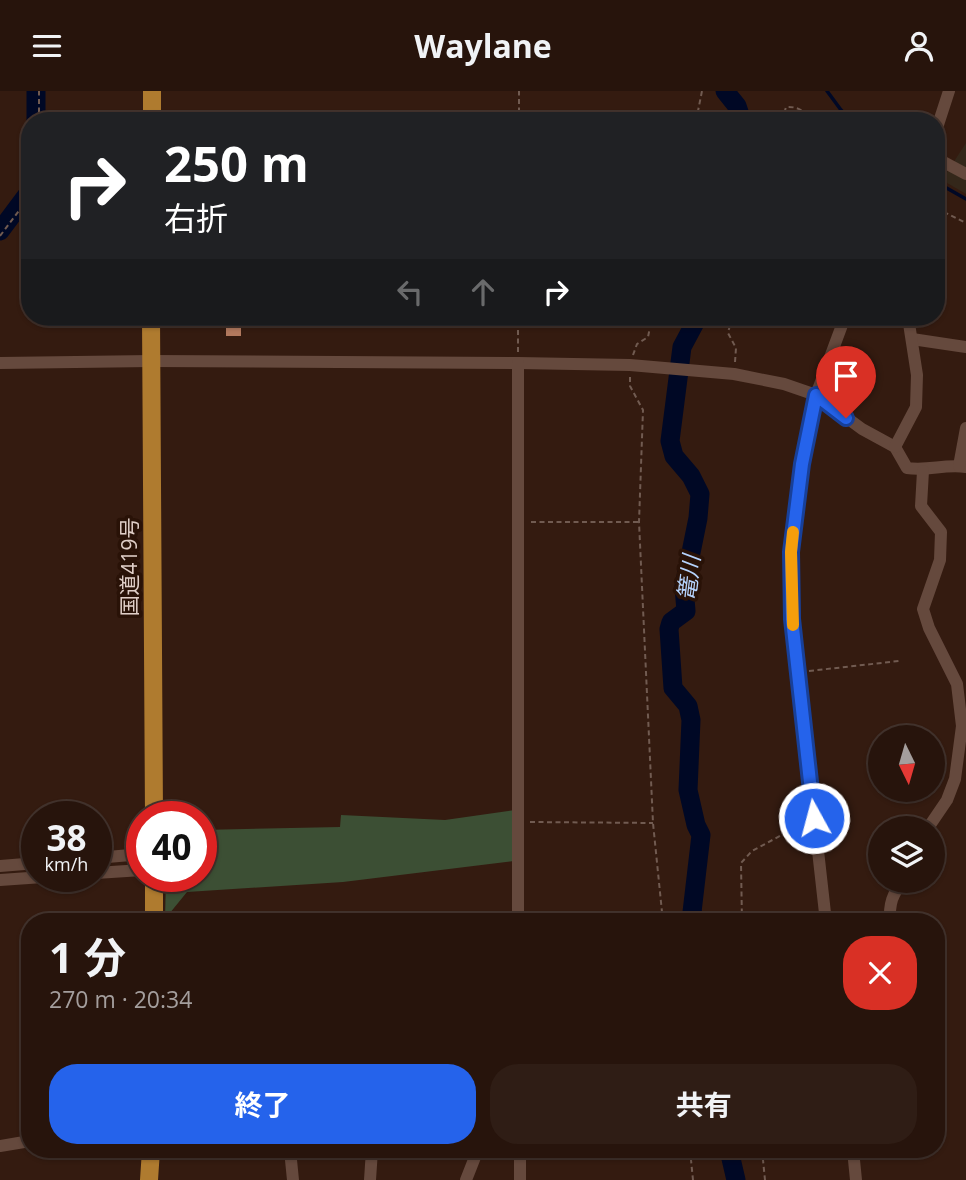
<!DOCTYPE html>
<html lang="ja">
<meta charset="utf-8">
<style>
:root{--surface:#27140c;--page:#2f1d15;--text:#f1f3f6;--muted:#a49e9d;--line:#43332d;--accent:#2563eb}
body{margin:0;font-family:"Open Sans","Noto Sans JP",sans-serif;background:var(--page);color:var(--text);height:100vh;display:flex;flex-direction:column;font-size:26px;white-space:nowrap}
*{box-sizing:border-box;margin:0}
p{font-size:23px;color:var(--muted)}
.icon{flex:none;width:38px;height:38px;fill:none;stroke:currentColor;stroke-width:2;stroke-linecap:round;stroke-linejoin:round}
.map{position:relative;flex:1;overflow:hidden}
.sheet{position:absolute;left:21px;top:822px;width:924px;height:245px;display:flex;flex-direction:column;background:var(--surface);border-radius:28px;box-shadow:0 2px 5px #0004,0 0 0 2px var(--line)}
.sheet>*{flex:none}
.guide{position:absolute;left:21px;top:21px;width:924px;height:214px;border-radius:28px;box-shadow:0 2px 5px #0004,0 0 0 2px var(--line);background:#202124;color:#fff;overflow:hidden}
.needle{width:46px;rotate:175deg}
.fabs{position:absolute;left:868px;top:634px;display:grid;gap:14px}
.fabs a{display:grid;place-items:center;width:77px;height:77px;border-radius:50%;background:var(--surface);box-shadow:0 2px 5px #0004,0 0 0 2px var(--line);font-size:35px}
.speed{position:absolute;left:21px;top:710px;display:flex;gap:14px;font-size:35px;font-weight:700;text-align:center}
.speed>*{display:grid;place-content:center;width:91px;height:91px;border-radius:50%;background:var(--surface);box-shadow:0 2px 5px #0004,0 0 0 2px var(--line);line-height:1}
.speed small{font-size:18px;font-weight:400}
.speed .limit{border:10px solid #d22;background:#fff;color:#111}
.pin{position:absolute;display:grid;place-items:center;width:60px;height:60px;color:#fff;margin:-72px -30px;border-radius:50% 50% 50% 0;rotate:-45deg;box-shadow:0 0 7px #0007}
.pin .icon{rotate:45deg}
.me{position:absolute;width:77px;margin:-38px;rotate:353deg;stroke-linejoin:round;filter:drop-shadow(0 0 5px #0008)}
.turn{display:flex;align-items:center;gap:24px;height:147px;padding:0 28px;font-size:32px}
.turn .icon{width:91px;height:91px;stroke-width:2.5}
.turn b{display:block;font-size:49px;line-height:60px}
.lanes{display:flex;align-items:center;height:66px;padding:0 28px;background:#0003;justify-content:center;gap:35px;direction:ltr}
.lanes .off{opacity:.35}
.round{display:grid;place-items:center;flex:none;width:74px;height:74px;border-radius:28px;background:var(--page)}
.head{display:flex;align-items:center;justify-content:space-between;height:119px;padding:0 28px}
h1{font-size:42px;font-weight:700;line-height:52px}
.cta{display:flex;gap:14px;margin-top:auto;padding:14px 28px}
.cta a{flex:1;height:80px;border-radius:28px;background:var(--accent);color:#fff;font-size:28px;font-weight:700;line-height:80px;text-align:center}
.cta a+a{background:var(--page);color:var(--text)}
header{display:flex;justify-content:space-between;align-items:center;height:91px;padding:0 28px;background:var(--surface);font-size:32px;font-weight:700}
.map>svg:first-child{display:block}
.industrial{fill:#34271a}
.green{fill:#3c4f34}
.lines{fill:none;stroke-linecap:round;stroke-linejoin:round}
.stream{stroke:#000825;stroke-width:3.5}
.river{stroke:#000825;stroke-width:19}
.building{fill:#b2795e}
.path{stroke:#715b51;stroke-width:2;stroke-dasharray:5 3.5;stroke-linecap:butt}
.minor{stroke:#65493d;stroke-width:12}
.highway{stroke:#af7b2f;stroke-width:18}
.route-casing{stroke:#184099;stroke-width:18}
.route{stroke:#2563eb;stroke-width:12}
.slow{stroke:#f59e0b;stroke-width:12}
.labels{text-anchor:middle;stroke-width:7;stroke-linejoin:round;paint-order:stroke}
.street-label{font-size:21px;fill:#e0cfc8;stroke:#291207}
.water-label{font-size:23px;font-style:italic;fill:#b5d3fd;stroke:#291207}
</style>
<header><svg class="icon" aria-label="menu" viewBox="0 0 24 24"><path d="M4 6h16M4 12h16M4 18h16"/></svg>Waylane<svg class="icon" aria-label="person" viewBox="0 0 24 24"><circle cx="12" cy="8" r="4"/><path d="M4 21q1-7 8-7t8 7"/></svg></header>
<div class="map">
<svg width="966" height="1089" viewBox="0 0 966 1089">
<rect width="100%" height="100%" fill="#341b10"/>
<path class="industrial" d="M966,52V103L942,89Z"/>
<path class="green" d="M515,719L514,770L343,791L187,801L165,828L166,786H201V739L340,736L341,724L445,729Z"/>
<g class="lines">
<g class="stream">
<path d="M827,0L841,19L852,30"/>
<path d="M936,91L966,108"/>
</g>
<g class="river">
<path d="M36,0V30"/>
<path d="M725,0L737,15L742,30"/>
<path d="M0,140L30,100"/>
<path d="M697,831L692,821L701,744L696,734L688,699L691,629L688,615L673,597L669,538L671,531L686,520L684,496L698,427L700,403L691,385L674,365L670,350L682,256L698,226"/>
<path d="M729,1059L736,1089"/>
</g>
</g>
<rect class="building" x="226" y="226" width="15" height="19"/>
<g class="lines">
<g class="path">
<path d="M39,30V0"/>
<path d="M519,30V0"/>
<path d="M696,30L702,0"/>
<path d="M782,30L786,16C799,15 806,22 815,30"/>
<path d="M936,117L966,132"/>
<path d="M0,145L30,105"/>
<path d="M732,226L728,242L736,257L735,271"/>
<path d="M518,261V226"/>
<path d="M633,264L637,253L648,246L652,226"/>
<path d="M630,286V295L643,319L639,431L653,732L663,831"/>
<path d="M531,431H638"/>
<path d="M809,580L899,570"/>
<path d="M530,731L653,732"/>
<path d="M742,831L741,772L752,760L804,732"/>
<path d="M690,1059L693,1089"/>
<path d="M762,1059L765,1089"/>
</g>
<g class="minor">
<path d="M936,40L949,0"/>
<path d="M936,67L966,83"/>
<path d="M912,248L966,256"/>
<path d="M0,272L151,270L518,272L630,274L734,283L784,293L816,304L862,338L895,356L907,377C929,380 944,373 966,376"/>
<path d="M895,356L916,316L917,284L908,226"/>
<path d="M959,375L966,337"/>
<path d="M923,380L921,415L941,441L940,469L923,518L929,537L957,593L962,635L955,688L947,709L928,737"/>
<path d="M96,767L142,763"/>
<path d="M0,775L37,772"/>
<path d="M96,782L142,779"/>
<path d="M0,789L43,786"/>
<path d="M518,831V272"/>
<path d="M826,831L792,528L791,461L801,373L816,304L845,226"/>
<path d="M890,831C889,813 892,803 904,789"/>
<path d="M0,1055L30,1050"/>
<path d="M290,1059L293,1089"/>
<path d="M453,1059L477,1061"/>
<path d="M520,1059V1089"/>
<path d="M853,1059L856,1089"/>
<path d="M370,1089L372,1059"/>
<path d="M466,1089L477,1061L520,1060"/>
</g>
<g class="highway">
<path d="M152,30V0"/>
<path d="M151,226L154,726"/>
<path d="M154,831V786"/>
<path d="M149,1089L151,1059"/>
</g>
</g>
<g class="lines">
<g class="route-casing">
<path id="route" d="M814,727L792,528L791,461L802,373L816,304L846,327"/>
</g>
<use href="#route" class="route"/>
<path class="slow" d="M793,534L791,461L793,441"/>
</g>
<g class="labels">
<g class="street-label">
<text transform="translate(130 476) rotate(-90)" y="7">国道419号</text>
</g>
<g class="water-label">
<text transform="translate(689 487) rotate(-83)" y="8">篭川</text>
</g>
</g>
</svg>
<div class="fabs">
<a><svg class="needle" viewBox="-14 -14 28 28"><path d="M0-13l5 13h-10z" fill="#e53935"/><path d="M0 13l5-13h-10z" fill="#a49e9d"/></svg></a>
<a><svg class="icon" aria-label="layers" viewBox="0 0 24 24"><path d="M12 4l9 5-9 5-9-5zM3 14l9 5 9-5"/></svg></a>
</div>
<div class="speed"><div>38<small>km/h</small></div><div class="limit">40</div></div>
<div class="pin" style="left:846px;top:327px;background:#d93025"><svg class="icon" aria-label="arrive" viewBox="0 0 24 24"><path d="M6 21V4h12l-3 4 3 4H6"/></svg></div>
<svg class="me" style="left:814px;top:727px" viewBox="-20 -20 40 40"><circle r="17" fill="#2563eb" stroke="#fff" stroke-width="3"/><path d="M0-11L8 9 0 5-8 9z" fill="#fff"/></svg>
<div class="guide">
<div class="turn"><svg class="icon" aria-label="right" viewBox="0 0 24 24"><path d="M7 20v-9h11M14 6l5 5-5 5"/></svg><div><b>250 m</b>右折</div></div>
<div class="lanes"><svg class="icon off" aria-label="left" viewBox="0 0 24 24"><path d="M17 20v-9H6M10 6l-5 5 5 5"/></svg><svg class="icon off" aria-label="ahead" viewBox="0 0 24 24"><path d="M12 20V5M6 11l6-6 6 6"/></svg><svg class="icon" aria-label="right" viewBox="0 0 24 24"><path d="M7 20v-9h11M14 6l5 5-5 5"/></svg></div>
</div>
<section class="sheet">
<div class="head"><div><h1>1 分</h1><p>270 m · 20:34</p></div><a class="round" style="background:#d93025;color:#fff"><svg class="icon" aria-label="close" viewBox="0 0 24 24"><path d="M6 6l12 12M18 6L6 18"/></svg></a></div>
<div class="cta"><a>終了</a><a>共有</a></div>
</section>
</div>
